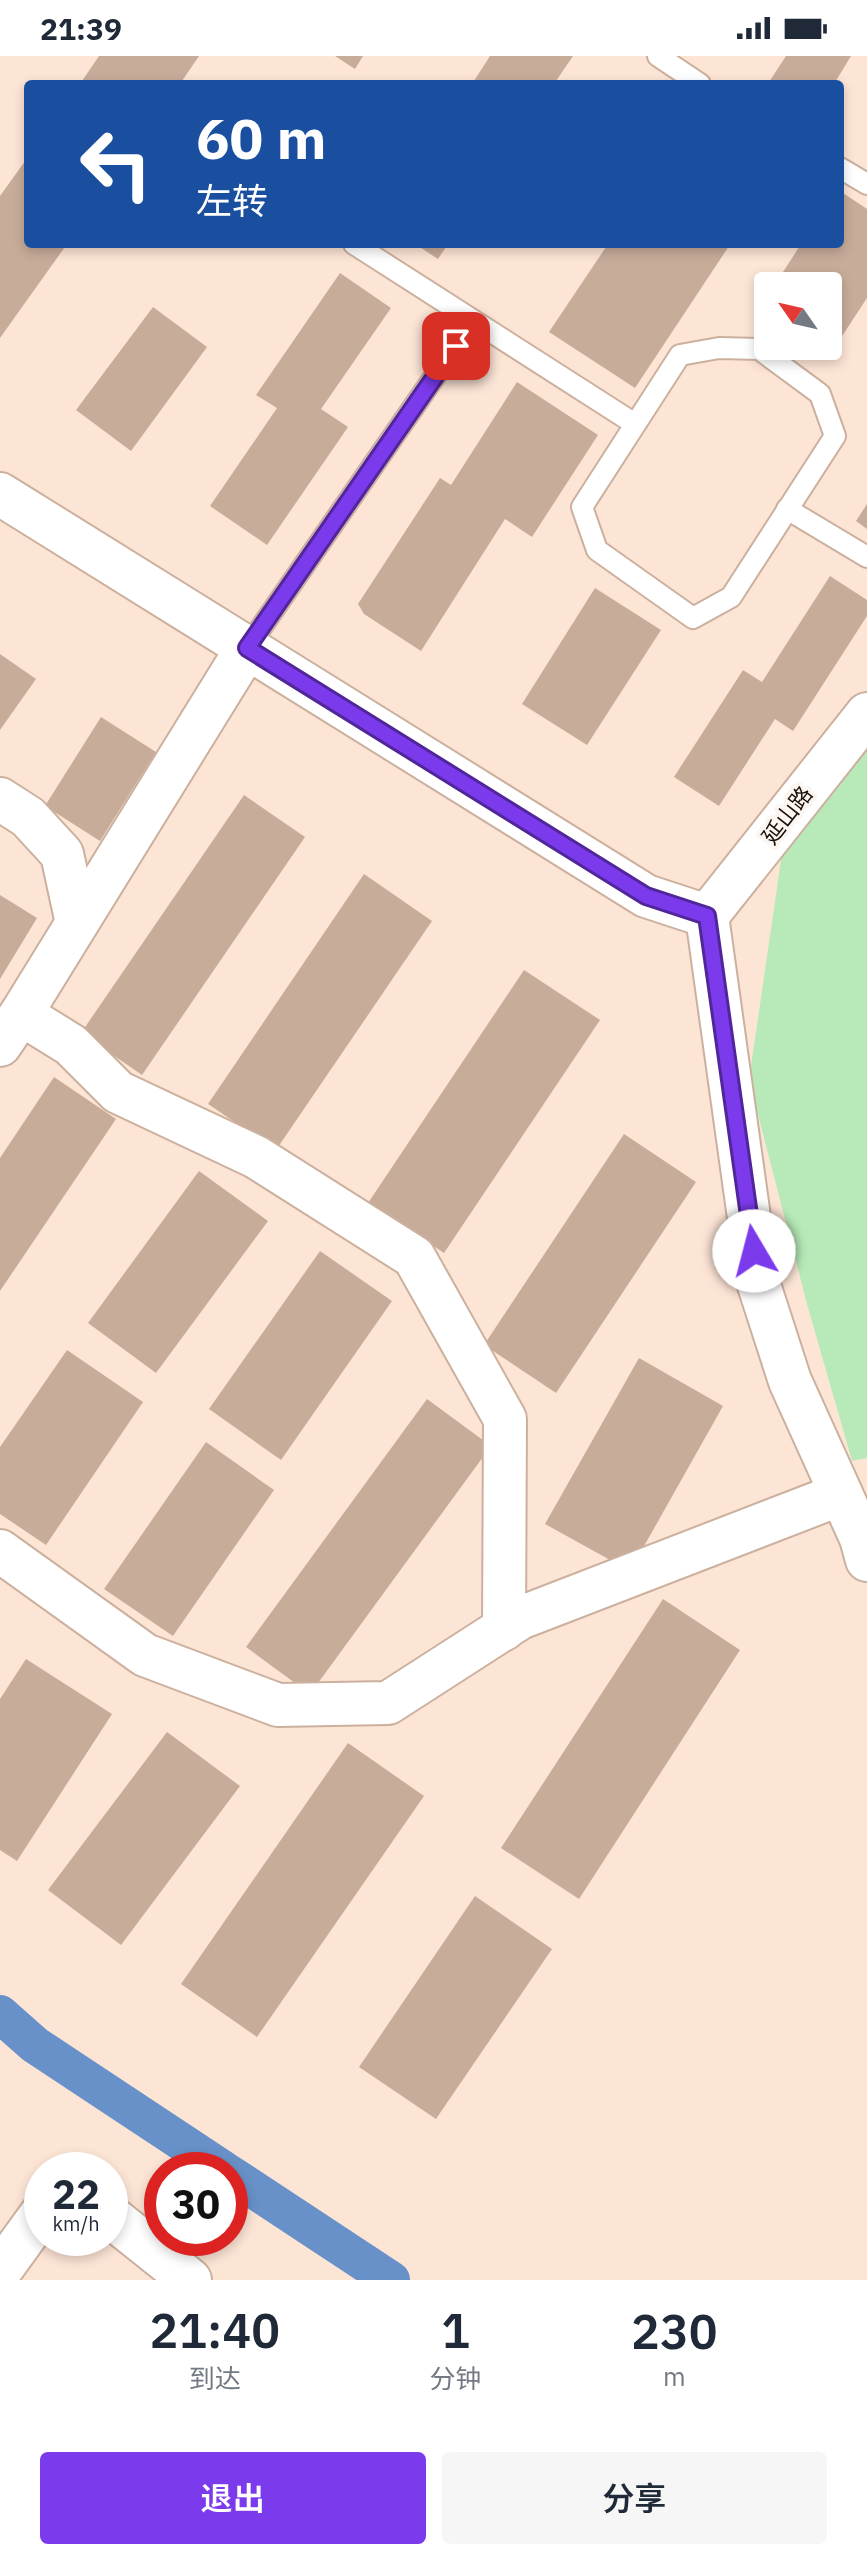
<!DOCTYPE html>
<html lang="zh">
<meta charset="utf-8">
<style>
:root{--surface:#fff;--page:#f6f6f7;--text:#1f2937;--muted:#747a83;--accent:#7c3aed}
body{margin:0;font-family:"IBM Plex Sans","Noto Sans SC",sans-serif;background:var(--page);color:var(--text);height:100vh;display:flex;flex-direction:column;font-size:30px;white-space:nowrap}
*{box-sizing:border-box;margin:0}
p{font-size:26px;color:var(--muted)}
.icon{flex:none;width:44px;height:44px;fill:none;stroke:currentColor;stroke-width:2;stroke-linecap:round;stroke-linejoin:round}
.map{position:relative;height:2224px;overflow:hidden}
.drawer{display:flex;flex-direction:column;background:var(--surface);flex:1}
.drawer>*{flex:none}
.banner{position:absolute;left:24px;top:24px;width:820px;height:168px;border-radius:8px;box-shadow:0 4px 12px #0003;background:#1a4fa0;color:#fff;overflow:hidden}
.needle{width:52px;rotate:304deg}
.controls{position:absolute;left:754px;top:216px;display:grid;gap:16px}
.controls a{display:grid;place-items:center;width:88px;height:88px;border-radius:8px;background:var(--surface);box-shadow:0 4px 12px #0003;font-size:40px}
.speed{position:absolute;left:24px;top:2096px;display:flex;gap:16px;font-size:40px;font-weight:700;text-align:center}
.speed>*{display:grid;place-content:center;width:104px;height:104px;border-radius:50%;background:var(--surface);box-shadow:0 4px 12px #0003;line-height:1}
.speed small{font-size:20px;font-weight:400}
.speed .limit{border:12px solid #d22;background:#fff;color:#111}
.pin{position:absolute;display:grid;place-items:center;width:68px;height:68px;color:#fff;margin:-34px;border-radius:16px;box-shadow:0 4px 12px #0006}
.me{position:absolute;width:88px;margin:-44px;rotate:352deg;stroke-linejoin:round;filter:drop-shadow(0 0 6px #0008)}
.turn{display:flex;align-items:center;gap:28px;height:168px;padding:0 40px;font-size:36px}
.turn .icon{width:104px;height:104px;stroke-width:2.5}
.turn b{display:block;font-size:56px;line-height:68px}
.eta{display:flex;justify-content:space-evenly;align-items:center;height:136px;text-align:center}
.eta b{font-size:48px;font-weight:600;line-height:56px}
.cta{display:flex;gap:16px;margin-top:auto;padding:16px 40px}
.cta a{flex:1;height:92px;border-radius:8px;background:var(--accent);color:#fff;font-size:32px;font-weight:600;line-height:92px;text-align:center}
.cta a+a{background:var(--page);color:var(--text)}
.status{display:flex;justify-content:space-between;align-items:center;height:56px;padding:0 40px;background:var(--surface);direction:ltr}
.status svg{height:22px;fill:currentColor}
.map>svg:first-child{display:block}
.green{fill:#b7eab8}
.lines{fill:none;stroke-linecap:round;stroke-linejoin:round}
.canal{stroke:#6791c8;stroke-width:38}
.building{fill:#c8ac9a}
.service-casing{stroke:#ccb09e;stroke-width:24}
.minor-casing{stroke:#ccb09e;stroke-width:46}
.service{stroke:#fff;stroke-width:20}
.minor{stroke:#fff;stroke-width:42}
.route-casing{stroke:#51269a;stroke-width:20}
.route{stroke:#7c3aed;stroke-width:14}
.labels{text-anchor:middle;stroke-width:8;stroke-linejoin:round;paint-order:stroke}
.street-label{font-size:22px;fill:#1a1009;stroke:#fcf6f2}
</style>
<div class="status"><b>21:39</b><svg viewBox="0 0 49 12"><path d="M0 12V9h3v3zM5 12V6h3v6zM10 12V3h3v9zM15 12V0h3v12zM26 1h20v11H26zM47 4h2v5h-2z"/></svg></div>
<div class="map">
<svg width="867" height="2224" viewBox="0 0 867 2224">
<rect width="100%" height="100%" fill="#fde5d6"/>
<path class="green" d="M867,664V1402L852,1405L807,1248L749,1024L788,756Z"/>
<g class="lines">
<g class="canal">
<path d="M0,1958L35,1989L224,2114"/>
<path d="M230,2118L391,2224"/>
</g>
</g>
<g class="building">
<path d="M99,0H199L180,28H80Z"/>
<path d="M335,0H363L355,13Z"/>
<path d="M490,0H573L554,28H472Z"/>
<path d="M786,0H851L834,28H772L769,26Z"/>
<path d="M28,101V188H67L0,282V140Z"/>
<path d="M840,135L867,153V242L827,303L808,290H828V230H774L801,188H840Z"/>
<path d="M415,188H448L438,203Z"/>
<path d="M608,188L729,190L635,332L549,276Z"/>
<path d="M340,217L391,252L321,353L348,371L267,489L210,450L277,352L256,339Z"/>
<path d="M768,239V264L756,256Z"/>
<path d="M153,251L207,291L131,395L76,354Z"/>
<path d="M517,326L598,379L532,481L505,463L421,595L364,558L358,548L440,422L451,429Z"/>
<path d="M867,448V473L856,465Z"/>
<path d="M830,520L867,544V560L793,675L775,663L719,750L674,721L743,614L762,626Z"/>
<path d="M595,532L661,574L587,689L522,648Z"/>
<path d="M0,598L36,623L0,674Z"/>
<path d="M101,661L156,696L100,785L45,750Z"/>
<path d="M244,739L305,781L142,1019L81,977Z"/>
<path d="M364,818L432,865L276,1094L208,1048Z"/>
<path d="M0,839L37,862L0,923Z"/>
<path d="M524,914L600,964L444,1197L368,1147Z"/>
<path d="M54,1021L116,1063L0,1235V1102Z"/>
<path d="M624,1078L696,1126L556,1337L484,1289Z"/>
<path d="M199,1115L268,1165L156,1317L88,1267Z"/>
<path d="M320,1195L392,1245L281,1404L209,1353Z"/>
<path d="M67,1294L143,1346L46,1489L0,1458V1391Z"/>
<path d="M639,1302L723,1350L630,1515L545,1468Z"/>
<path d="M427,1343L491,1390L310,1638L246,1591Z"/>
<path d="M206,1386L274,1434L173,1580L104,1533Z"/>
<path d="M663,1543L740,1594L579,1843L501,1792Z"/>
<path d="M26,1603L112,1658L17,1805L0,1794V1643Z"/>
<path d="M167,1676L240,1730L121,1889L48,1834Z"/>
<path d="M348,1687L424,1740L257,1981L181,1928Z"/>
<path d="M475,1840L552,1893L436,2063L359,2011Z"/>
</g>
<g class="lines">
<g class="service-casing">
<g id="service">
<path d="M658,0L700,28"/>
<path d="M840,112L867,128"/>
<path d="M354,188L635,368"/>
<path d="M719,292L759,293L820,338L835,380L731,541L693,562L597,494L582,451L680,299Z"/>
<path d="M787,453L867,501"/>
<path d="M247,592L473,265"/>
</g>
</g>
<g class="minor-casing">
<g id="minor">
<path d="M0,438L646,840L707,860"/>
<path d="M247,592L21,958L71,989L118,1036L256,1101L414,1201L505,1363L504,1573"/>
<path d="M0,743L28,761L62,798L77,867"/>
<path d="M707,860L758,1226L790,1325L861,1482L867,1504"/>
<path d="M707,860L867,658"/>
<path d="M0,989L21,958"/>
<path d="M0,1495L145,1599L278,1649L388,1647L520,1562L841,1438"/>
<path d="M110,2160L190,2224"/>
<path d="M0,2215L42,2157"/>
</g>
</g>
<use href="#service" class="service"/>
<use href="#minor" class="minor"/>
</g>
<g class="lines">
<g class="route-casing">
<path id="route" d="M456,290L247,592L646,840L707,860L754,1195"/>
</g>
<use href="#route" class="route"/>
</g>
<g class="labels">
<g class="street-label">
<text transform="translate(787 759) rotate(-52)" y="8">延山路</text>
</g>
</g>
</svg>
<div class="controls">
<a><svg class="needle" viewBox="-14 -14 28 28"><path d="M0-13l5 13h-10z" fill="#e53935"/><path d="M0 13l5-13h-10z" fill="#747a83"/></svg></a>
</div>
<div class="speed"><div>22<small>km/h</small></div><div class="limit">30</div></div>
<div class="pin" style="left:456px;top:290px;background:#d93025"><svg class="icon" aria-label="arrive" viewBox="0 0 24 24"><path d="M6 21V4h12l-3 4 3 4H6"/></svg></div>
<svg class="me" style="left:754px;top:1195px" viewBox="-20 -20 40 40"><circle r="19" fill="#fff"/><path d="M0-13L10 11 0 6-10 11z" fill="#7c3aed"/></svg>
<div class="banner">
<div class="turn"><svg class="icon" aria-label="left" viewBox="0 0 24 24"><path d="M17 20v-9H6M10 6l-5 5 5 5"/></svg><div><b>60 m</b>左转</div></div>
</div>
</div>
<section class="drawer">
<div class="eta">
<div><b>21:40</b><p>到达</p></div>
<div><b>1</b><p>分钟</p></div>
<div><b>230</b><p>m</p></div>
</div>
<div class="cta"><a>退出</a><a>分享</a></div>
</section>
